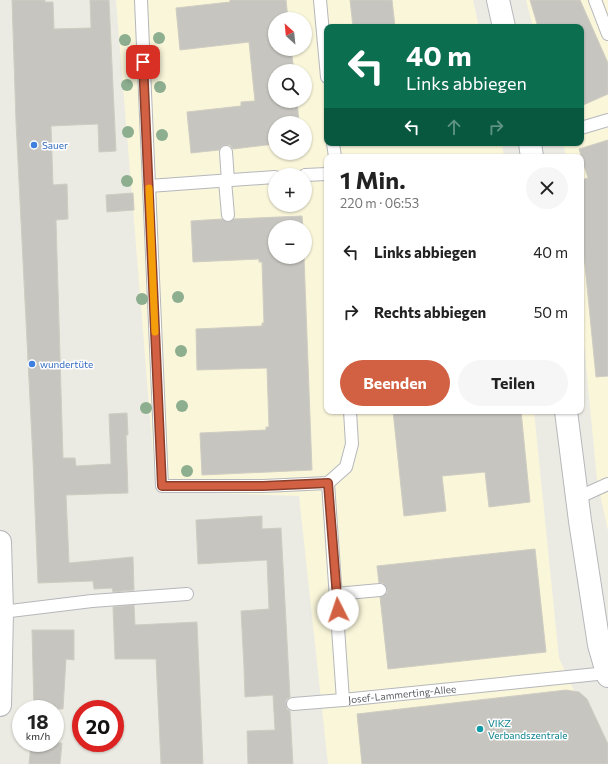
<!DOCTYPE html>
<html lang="de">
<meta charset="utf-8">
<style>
:root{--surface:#fff;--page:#f6f6f6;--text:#222;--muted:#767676;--accent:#d26042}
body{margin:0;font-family:Commissioner,sans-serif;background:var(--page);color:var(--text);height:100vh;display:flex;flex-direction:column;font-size:15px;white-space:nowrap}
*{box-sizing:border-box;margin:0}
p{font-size:13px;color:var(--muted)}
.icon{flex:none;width:22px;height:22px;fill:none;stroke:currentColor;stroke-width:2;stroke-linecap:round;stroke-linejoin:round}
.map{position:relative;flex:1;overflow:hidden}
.sheet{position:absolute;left:324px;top:154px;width:260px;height:260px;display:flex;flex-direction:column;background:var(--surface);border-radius:8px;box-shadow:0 1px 3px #0004}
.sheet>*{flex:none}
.hud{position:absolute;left:324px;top:24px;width:260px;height:122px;border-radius:8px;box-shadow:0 1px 3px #0004;background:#0b6e4f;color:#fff;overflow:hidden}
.needle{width:26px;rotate:333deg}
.controls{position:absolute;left:268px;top:12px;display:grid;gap:8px}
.controls a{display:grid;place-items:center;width:44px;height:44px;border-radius:50%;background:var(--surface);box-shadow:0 1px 3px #0004;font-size:20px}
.speed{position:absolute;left:12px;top:700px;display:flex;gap:8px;font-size:20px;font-weight:700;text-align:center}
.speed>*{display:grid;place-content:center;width:52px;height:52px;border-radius:50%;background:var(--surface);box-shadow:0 1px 3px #0004;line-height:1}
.speed small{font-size:10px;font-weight:400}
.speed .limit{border:6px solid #d22;background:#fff;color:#111}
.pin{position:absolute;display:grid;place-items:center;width:34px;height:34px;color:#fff;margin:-17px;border-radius:8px;box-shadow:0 2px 6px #0006}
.me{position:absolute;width:44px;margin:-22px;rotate:356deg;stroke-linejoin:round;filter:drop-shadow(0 0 3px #0008)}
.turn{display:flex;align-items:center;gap:14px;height:84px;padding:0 16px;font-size:18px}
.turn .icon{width:52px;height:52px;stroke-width:2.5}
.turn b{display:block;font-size:28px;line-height:34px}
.lanes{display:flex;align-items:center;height:38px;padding:0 16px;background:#0003;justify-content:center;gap:20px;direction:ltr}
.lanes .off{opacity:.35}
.round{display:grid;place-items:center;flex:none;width:42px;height:42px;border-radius:21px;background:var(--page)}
.head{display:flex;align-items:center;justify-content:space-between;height:68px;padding:0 16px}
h1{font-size:24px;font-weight:700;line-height:30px}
.action{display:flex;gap:8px;margin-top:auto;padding:8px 16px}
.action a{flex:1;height:46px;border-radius:24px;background:var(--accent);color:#fff;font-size:16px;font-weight:700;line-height:46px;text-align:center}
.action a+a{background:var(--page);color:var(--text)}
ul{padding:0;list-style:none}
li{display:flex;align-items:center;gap:12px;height:60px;padding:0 16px}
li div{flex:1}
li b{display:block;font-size:15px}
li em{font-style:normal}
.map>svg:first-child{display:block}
.commercial{fill:#f9f6da;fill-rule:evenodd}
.building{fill:#c7c5bf;stroke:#cfcdc2}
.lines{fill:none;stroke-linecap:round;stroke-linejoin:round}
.service-casing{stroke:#b5b7bb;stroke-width:14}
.minor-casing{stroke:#b5b7bb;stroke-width:24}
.service{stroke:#fff;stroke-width:12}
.minor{stroke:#fff;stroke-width:22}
.tree{fill:#8dae8f}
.route-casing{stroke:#883e2b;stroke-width:10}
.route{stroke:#d26042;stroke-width:7}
.slow{stroke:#f59e0b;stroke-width:7}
.shop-dot{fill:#3f7fe0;stroke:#fff;stroke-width:1.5}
.culture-dot{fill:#0f9aa8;stroke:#fff;stroke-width:1.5}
.labels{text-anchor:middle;stroke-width:3;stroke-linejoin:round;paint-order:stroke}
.shop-label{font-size:10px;fill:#366cbe;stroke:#fff;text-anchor:start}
.street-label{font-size:10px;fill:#5b5d61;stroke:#fff}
.culture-label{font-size:10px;fill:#0d838f;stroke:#fff;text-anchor:start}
</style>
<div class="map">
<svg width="608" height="764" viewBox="0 0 608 764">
<rect width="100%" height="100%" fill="#ecebe3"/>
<g class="commercial">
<path d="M116,0H473L479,27H327V143H502L504,157H327V411H534L559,658L608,764H328L299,496L156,491ZM275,19H305V49H275ZM275,71H305V101H275ZM275,123H305V153H275ZM275,175H305V205H275ZM275,227H305V257H275Z"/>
<path d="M526,0H608V531L597,480L581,313V157H566L563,143H581V27H533Z"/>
</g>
<g class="building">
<path d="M12,0H45V2H53L54,29L91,28L90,0H109L116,151L99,152L98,124L51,126L53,185L67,184L68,219L56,220L63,458H75L76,466L111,464L109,414L127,413L128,435H126L128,493L66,495L68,539L69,563L133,557L134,590L113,592L112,588L94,589L93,581L38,583L33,460L16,122Z"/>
<path d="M230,0H286L288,19H275V49H291L294,71H275V101H297L299,123H275V144L233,149L230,145H225L222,146L219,150L191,153L187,112L241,106V102L255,101L252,72L249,42L180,50L176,8L230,2Z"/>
<path d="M350,0H392L395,27H353Z"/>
<path d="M530,0H580L608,63V94L581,106V27H538Z"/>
<path d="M608,140V376L596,377L581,225V180L588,178L579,149Z"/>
<path d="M133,193L134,210L107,212L106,195Z"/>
<path d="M302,216L303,227H275V257H304L312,470L202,475L200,433L266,430V427H269L267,368L197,370L196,329L262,326V323H264L262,262H259V259L193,262L191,221L222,219L228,222L234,219Z"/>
<path d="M393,411H521L530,502L489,507L485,472L442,476L446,511L404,516Z"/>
<path d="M262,516V529L281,528L290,697L286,700V704L287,709L290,711L293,764H248L247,731L275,730L273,695L245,697L244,667L241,611L269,609L267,560L198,564L196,520Z"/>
<path d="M535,549L546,652L388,669L380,597L387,593V589L383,583H379L377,566Z"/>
<path d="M134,605L135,625L197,622L203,764H161L156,659H115L113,607Z"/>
<path d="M32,630H74V660L66,659L63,709H34Z"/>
<path d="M566,690L579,692L587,699L608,744V764H362L357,714Z"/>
<path d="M31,743H62L60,764H29Z"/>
</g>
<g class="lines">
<g class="service-casing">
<g id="service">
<path d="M141,0L162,486H263L328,483L346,467L352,444L350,411"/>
<path d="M320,0L327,77"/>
<path d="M595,0L608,34"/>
<path d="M581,128L608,120"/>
<path d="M333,143L335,157"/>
<path d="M226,152L228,181"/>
<path d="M305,175L327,174"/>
<path d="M225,181L228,215"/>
<path d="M149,186L275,177"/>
<path id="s1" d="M328,483L343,700L607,673"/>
<path d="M577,498L608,484"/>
<path d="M336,594L380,590"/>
<path d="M2,612L92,601L187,594"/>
<path d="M293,704L343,700"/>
</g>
</g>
<g class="minor-casing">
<g id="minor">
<path d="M498,0L504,27"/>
<path d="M530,143L532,157"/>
<path d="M566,411L580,521L599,645L608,676"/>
<path d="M0,542L2,612L0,705"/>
</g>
</g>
<use href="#service" class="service"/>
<use href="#minor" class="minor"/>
</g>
<g class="tree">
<circle cx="159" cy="38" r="6"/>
<circle cx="125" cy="40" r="6"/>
<circle cx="127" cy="85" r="6"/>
<circle cx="160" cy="87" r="6"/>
<circle cx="128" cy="132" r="6"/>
<circle cx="162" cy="135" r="6"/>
<circle cx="127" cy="181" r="6"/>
<circle cx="178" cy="297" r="6"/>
<circle cx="142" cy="299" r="6"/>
<circle cx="181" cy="351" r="6"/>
<circle cx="182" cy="406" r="6"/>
<circle cx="146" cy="408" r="6"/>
<circle cx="187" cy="471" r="6"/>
</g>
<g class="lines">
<g class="route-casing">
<path id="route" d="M143,62L162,486H263L328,483L338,610"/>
</g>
<use href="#route" class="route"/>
<path class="slow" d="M149,188L155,332"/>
</g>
<g class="shop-dot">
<circle cx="34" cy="145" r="4"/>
<circle cx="32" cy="364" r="4"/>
</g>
<circle class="culture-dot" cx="480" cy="729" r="4"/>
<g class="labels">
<g class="shop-label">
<text x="42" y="149">Sauer</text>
<text x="40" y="368">wundertüte</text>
</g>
<g class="street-label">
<text dy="4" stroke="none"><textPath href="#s1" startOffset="277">Josef-Lammerting-Allee</textPath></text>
</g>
<g class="culture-label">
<text x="488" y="727">VIKZ<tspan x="488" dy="12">Verbandszentrale</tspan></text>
</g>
</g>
</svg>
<div class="controls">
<a><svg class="needle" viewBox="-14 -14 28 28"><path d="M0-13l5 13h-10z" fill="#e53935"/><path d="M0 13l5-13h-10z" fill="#767676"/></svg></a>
<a><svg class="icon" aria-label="search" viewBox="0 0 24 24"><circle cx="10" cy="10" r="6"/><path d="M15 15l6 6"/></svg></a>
<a><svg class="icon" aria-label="layers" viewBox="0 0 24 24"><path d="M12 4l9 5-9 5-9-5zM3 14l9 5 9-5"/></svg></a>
<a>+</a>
<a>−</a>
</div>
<div class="speed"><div>18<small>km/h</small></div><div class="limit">20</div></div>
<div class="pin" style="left:143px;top:62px;background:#d93025"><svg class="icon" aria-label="arrive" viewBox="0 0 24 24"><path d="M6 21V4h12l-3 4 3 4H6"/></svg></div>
<svg class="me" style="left:338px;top:610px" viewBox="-20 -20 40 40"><circle r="19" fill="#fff"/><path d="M0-13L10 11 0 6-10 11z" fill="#d26042"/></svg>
<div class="hud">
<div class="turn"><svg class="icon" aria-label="left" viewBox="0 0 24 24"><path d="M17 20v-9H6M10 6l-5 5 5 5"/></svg><div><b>40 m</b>Links abbiegen</div></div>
<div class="lanes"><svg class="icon" aria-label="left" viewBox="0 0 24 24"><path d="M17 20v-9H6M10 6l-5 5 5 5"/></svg><svg class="icon off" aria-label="ahead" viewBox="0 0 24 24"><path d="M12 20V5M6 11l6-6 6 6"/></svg><svg class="icon off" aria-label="right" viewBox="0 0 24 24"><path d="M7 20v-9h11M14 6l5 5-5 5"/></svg></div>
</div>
<section class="sheet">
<div class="head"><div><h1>1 Min.</h1><p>220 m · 06:53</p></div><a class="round"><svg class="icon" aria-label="close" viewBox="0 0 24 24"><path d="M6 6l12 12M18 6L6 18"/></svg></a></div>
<ul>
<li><svg class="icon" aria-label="left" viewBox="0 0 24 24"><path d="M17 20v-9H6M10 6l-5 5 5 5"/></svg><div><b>Links abbiegen</b></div><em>40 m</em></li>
<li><svg class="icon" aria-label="right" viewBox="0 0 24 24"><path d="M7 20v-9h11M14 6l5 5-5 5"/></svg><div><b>Rechts abbiegen</b></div><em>50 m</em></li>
</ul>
<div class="action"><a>Beenden</a><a>Teilen</a></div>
</section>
</div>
